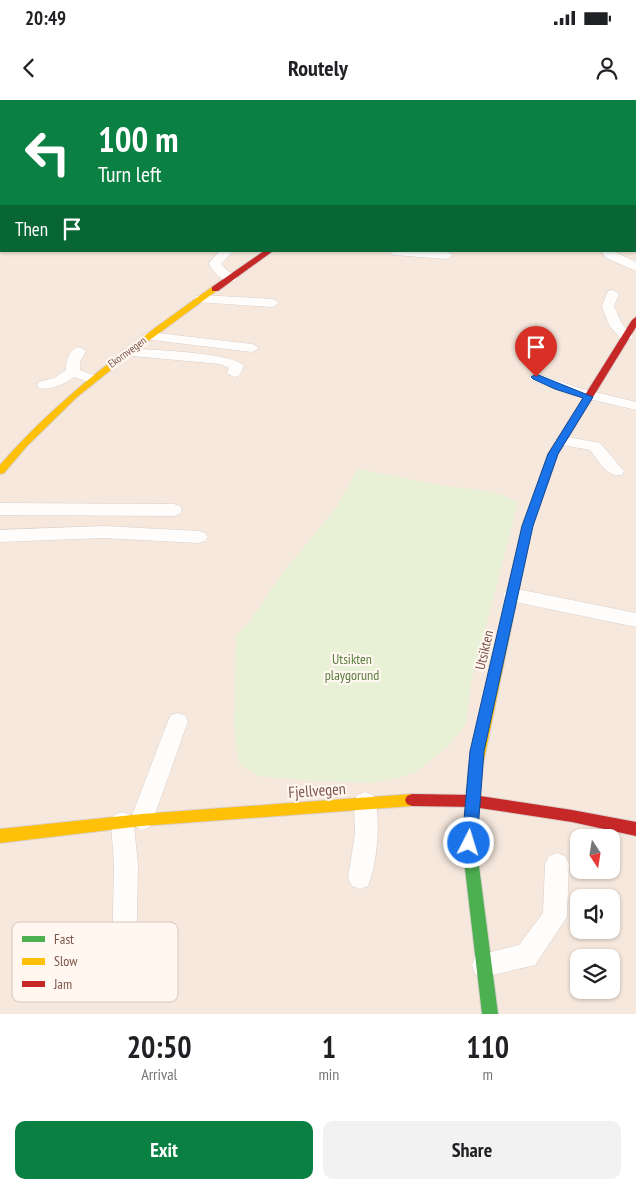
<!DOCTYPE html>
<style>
:root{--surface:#fff;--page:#f2f2f2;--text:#202124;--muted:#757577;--accent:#0b8043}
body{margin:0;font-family:"PT Sans Narrow",sans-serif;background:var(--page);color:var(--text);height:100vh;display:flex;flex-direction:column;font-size:19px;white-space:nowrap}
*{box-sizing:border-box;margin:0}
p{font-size:16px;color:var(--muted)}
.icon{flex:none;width:28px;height:28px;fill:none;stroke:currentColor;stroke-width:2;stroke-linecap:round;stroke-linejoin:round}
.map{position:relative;height:914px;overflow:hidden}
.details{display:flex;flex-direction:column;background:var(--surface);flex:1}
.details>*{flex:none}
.banner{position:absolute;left:0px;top:0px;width:636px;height:152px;box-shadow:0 1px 4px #0004;background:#0b8043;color:#fff;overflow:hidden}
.needle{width:32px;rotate:168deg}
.controls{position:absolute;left:570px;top:729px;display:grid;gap:10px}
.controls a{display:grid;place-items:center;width:50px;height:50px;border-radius:10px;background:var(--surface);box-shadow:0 1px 4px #0004;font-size:25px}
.pin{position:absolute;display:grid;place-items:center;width:42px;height:42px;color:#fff;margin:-51px -21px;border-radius:50% 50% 50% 0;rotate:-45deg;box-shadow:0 0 5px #0007}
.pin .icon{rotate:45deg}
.me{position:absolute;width:55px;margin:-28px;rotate:5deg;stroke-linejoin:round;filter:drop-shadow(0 0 4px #0008)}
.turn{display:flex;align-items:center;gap:18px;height:105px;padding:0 15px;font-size:22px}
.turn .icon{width:65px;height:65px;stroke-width:2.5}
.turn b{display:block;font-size:35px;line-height:42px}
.then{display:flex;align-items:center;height:48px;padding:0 15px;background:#0003;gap:10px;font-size:19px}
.eta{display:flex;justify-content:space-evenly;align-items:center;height:85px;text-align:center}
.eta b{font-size:30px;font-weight:700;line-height:35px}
.button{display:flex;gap:10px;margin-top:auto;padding:10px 15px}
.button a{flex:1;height:58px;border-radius:10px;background:var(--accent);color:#fff;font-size:20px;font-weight:700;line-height:58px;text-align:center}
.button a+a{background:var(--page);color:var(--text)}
.status{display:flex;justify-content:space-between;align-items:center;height:35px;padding:0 25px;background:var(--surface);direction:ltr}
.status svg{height:14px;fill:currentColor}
header{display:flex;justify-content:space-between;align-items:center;height:65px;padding:0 15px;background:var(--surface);font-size:22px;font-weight:700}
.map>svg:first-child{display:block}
.residential{fill:#f6e8dd;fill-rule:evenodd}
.green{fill:#e8f0d6}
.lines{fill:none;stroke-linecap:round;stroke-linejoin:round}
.lane-casing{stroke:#d9cfca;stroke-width:1}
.street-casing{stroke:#d9cfca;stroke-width:1}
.fast-casing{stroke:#dad0ca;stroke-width:2}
.slow-casing{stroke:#dad0ca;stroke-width:2}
.jam-casing{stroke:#dad0ca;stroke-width:2}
.lane{fill:#fefdfc;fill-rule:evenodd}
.street{fill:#fefdfc;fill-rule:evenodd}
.fast{fill:#4caf50;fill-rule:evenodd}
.slow{fill:#ffc107;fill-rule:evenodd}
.jam{fill:#c62828;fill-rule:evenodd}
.route{fill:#1a73e8;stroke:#114b97}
.labels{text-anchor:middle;stroke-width:4.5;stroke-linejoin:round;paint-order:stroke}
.far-street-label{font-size:11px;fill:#7c5449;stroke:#fff7f0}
.street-label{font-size:14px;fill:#7c5449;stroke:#fff7f0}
.park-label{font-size:14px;fill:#587c3c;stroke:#fff7f0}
.near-street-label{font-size:16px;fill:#7c5449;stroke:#fff7f0}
.key{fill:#fff7f0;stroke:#d8c6be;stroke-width:1}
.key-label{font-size:14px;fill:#7c5449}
</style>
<div class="status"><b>20:49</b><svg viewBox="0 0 49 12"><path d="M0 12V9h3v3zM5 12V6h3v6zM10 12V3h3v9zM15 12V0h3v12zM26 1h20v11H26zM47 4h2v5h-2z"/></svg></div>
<header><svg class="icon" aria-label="back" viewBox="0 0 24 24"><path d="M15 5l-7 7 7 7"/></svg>Routely<svg class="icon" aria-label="person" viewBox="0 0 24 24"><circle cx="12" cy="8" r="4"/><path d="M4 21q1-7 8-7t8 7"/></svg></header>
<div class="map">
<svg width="636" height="914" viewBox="0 0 636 914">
<rect width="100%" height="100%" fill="#f9f3ed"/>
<path class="residential" d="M0,0H461L1,1V151H635L636,63V914H0ZM579,738H611V770H579ZM579,798H611V830H579ZM579,858H611V890H579Z"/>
<path class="green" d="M357,369C390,375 422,382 455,387C477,390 499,390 518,403L471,583L466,624L448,646L415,673L374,683L311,681L258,676L239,664L234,629L236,535L250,521L281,475L337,407Z"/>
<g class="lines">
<g class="lane-casing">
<g id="lane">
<rect x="0" y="130" width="1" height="6"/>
<path d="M220,151H233L221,164C225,171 233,172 237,178L235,181C224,184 213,173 209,163Z"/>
<path d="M388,151H445L453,155L447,159L394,155Z"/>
<path d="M601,151H613L636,162V171L606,158Z"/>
<path d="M613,190L619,194L614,206L622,224L633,236L631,239H621L609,225L602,206L608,191Z"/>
<path d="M201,195L273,199L279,203L273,207L196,202L195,199L196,196Z"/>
<path d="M149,232L252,244L259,248L252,252L144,239L142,236Z"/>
<path d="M79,247L86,251L80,262V270L96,276L98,279L96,282L91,283L74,277C64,284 51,291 39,288L37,285L39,282L54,278L66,270C66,261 69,249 79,247Z"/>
<path d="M127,248C148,250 233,252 244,266L239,276L234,277L227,273L229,268L220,264L122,255L120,252Z"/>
<path d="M536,273L579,288L636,302V310L568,294L531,280L529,277Z"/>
<path d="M562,336L600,343L624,371L622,375C607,378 598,360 590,350L557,344L554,341Z"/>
<path d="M0,403L174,404L180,406L182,410L180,414L174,416L0,415Z"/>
<path d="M103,426L199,431L205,433L208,437L205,441L199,443L103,438L0,442V430Z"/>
<path d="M512,488L636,513V527L506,500L503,495L506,490Z"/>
<path d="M178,613L185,615L188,621L153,720L150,727L142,730L134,726L138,765L136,860L133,869L124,872L115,869L112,860L114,765L111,722L114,715L122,712L130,715L131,718L168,621L171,615Z"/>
<path d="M365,692L373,695C382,715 377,766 368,786L360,789L352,786L348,778L355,734L354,702L357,695Z"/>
<path d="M557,753L565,756L569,764L567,817L535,865L484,877L475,874L472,865L475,856L519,845L543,813L545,764L549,756Z"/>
</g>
</g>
<g class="street-casing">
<g id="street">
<rect x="0" y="5" width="1" height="8"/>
<rect x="635" y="64" width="1" height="10"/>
<rect x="0" y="82" width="1" height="10"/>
</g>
</g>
<g class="fast-casing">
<path id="fast" d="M476,659L481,661L483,665L476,743L498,914H482L462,743L469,665L471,661Z"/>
</g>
<g class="slow-casing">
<g id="slow">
<path d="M212,187L219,189L132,253L77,297L27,346L4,373L0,374V365C62,294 136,241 212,187Z"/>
<path d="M536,398L541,402L532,426L483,665L481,669L476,671L471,669L469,665L522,426L531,402Z"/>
<path d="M412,694L417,696L419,700L417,704L412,706L142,726L0,743V729L142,714Z"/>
</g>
</g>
<g class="jam-casing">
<g id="jam">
<path d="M264,151H273L218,191H212V187Z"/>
<path d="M636,217V227L558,354L541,402L540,405H532L531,402L548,354L632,220Z"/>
<path d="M412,694L473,695L572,710L636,722V736L572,722L473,707L412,706L407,704L405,700L407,696Z"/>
</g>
</g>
<use href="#lane" class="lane"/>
<use href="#street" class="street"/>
<use href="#fast" class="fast"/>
<use href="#slow" class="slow"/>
<use href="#jam" class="jam"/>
</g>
<path class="route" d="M536,274L593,297L558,354L533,426L484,651L477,743L474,748L469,750L464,748L462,743L470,651L522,426L548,354L583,298L555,289L533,279L531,277Z"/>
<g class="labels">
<g class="far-street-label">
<text transform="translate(127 252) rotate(-36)" y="4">Ekornvegen</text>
</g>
<g class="street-label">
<text transform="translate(484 550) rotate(-77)" y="5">Utsikten</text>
</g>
<g class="park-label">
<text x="352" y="564">Utsikten<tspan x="352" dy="16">playgorund</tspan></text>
</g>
<g class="near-street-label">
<text transform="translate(317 690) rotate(-4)" y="6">Fjellvegen</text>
</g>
</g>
<rect x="12" y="822" width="166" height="80" rx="8" class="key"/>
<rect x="22" y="836" width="23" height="6" fill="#4caf50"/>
<rect x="22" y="858" width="23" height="7" fill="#ffc107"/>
<rect x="22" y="881" width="23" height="6" fill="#c62828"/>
<g class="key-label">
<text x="54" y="844">Fast</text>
<text x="54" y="866">Slow</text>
<text x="54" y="889">Jam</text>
</g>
</svg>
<div class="controls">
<a><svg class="needle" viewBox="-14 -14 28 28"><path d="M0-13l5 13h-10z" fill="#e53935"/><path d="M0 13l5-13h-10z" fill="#757577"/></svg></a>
<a><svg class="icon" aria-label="sound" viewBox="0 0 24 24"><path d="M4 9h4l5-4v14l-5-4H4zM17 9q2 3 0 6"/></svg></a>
<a><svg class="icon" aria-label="layers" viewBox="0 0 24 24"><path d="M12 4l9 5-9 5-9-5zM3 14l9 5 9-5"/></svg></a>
</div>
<div class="pin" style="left:536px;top:277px;background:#d93025"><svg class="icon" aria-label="arrive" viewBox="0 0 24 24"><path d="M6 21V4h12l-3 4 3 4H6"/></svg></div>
<svg class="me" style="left:469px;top:743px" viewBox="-20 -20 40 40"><circle r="17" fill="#1a73e8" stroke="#fff" stroke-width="3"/><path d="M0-11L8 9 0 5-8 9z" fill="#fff"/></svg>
<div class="banner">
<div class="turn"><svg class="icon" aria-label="left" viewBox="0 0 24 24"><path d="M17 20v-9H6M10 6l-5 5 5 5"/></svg><div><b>100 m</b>Turn left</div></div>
<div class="then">Then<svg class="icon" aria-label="arrive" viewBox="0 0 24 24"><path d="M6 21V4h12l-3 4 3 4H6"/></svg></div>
</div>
</div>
<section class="details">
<div class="eta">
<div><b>20:50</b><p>Arrival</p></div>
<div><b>1</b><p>min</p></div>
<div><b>110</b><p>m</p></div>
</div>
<div class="button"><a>Exit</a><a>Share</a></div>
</section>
